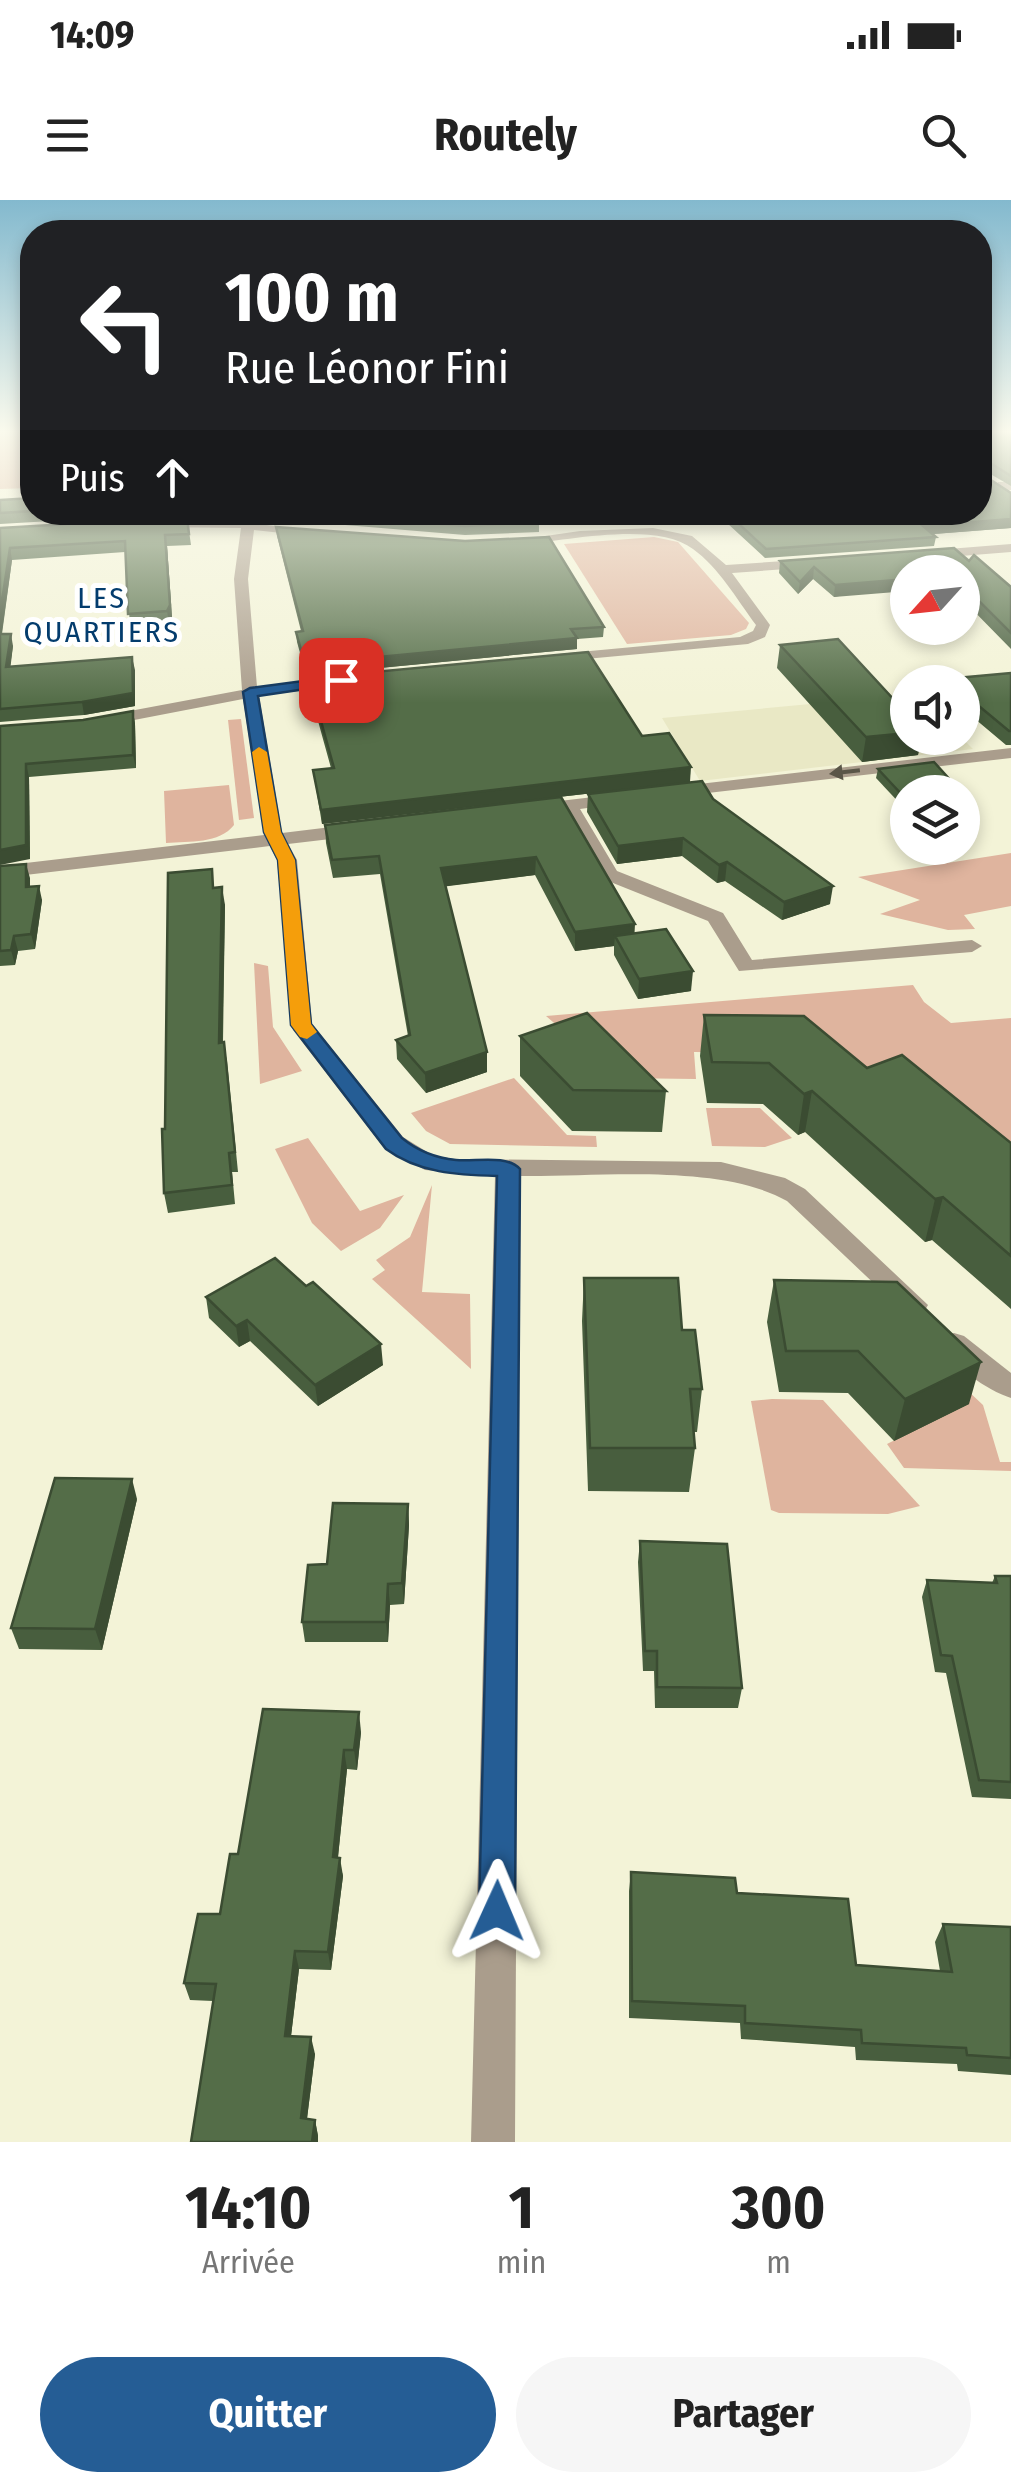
<!DOCTYPE html>
<html lang="fr">
<meta charset="utf-8">
<style>
:root{--surface:#fff;--page:#f6f6f6;--text:#222;--muted:#767676;--accent:#255d95}
body{margin:0;font-family:"Fira Sans Condensed",sans-serif;background:var(--page);color:var(--text);height:100vh;display:flex;flex-direction:column;font-size:38px;white-space:nowrap}
*{box-sizing:border-box;margin:0}
p{font-size:32px;color:var(--muted)}
.icon{flex:none;width:55px;height:55px;fill:none;stroke:currentColor;stroke-width:2;stroke-linecap:round;stroke-linejoin:round}
.map{position:relative;height:1942px;overflow:hidden}
.drawer{display:flex;flex-direction:column;background:var(--surface);flex:1}
.drawer>*{flex:none}
.guide{position:absolute;left:20px;top:20px;width:972px;height:305px;border-radius:40px;box-shadow:0 5px 15px #0003;background:#202124;color:#fff;overflow:hidden}
.needle{width:65px;rotate:243deg}
.tools{position:absolute;left:890px;top:355px;display:grid;gap:20px}
.tools a{display:grid;place-items:center;width:90px;height:90px;border-radius:50%;background:var(--surface);box-shadow:0 5px 15px #0003;font-size:50px}
.pin{position:absolute;display:grid;place-items:center;width:85px;height:85px;color:#fff;margin:-42px;border-radius:20px;box-shadow:0 5px 15px #0006}
.me{position:absolute;width:110px;margin:-55px;rotate:1deg;stroke-linejoin:round;filter:drop-shadow(0 0 8px #0008)}
.turn{display:flex;align-items:center;gap:35px;height:210px;padding:0 40px;font-size:45px}
.turn .icon{width:130px;height:130px;stroke-width:2.5}
.turn b{display:block;font-size:70px;line-height:85px}
.then{display:flex;align-items:center;height:95px;padding:0 40px;background:#0003;gap:20px;font-size:38px}
.eta{display:flex;justify-content:space-evenly;align-items:center;height:170px;text-align:center}
.eta b{font-size:60px;font-weight:700;line-height:70px}
.action{display:flex;gap:20px;margin-top:auto;padding:20px 40px}
.action a{flex:1;height:115px;border-radius:60px;background:var(--accent);color:#fff;font-size:40px;font-weight:700;line-height:115px;text-align:center}
.action a+a{background:var(--page);color:var(--text)}
.status{display:flex;justify-content:space-between;align-items:center;height:70px;padding:0 50px;background:var(--surface);direction:ltr}
.status svg{height:28px;fill:currentColor}
header{display:flex;justify-content:space-between;align-items:center;height:130px;padding:0 40px;background:var(--surface);font-size:45px;font-weight:700}
.map>svg:first-child{display:block}
.built{fill:#e9e8c5}
.green{fill:#dfb49e}
.lines{fill:none;stroke-linecap:round;stroke-linejoin:round}
.street{fill:#aa9d8c;fill-rule:evenodd}
.wall{fill:#485e3e}
.shaded-wall{fill:#3b4c32}
.building{fill:#546d48;stroke:#3b4c32;stroke-width:2.5}
.oneway{fill:#5a5648}
.route{fill:#255d95;stroke:#183c61;stroke-width:2.5}
.slow{fill:#f59e0b}
.labels{text-anchor:middle;stroke-width:10;stroke-linejoin:round;paint-order:stroke}
.far-quarter-label{font-size:30px;letter-spacing:2.5px;fill:#033c6d;stroke:#fff}
</style>
<div class="status"><b>14:09</b><svg viewBox="0 0 49 12"><path d="M0 12V9h3v3zM5 12V6h3v6zM10 12V3h3v9zM15 12V0h3v12zM26 1h20v11H26zM47 4h2v5h-2z"/></svg></div>
<header><svg class="icon" aria-label="menu" viewBox="0 0 24 24"><path d="M4 6h16M4 12h16M4 18h16"/></svg>Routely<svg class="icon" aria-label="search" viewBox="0 0 24 24"><circle cx="10" cy="10" r="6"/><path d="M15 15l6 6"/></svg></header>
<div class="map">
<svg width="1011" height="1942" viewBox="0 0 1011 1942">
<rect width="100%" height="100%" fill="#f3f3d7"/>
<path class="built" d="M907,495L908,538H962L973,549L700,581L662,518Z"/>
<g class="green">
<path d="M0,231H32V288L0,289Z"/>
<path d="M654,337L678,342L749,423L746,429L731,435L627,444L564,344Z"/>
<path d="M241,519L254,618L239,620L228,520Z"/>
<path d="M229,585L234,625C219,644 190,641 166,643L164,591Z"/>
<path d="M1011,653V706L964,715L975,729L948,730L880,714L920,700L858,677Z"/>
<path d="M254,763L268,766L273,827L302,871L260,884Z"/>
<path d="M913,785L924,802L951,823L1011,818V987L801,853L694,852L696,879L618,878L546,816Z"/>
<path d="M514,878L567,935L596,936L597,947L450,944L426,931L411,913Z"/>
<path d="M706,908H760L792,938L765,947L712,946Z"/>
<path d="M308,938L360,1011L404,995L380,1028L341,1051L312,1023L275,949Z"/>
<path d="M432,985L422,1092L470,1094L471,1169L372,1079L385,1070L376,1060L410,1037Z"/>
<path d="M889,1117L983,1205L1000,1262H1011V1271L904,1268L887,1244L968,1203Z"/>
<path d="M772,1199L823,1200L920,1306L888,1314L779,1313L771,1310L751,1201Z"/>
</g>
<g class="lines">
<g class="street">
<path d="M998,282H1011V290L994,289Z"/>
<path d="M211,317L316,332L309,336L254,330L248,379L257,487L344,475L352,480L344,485L259,496L282,633L356,624L365,630L356,636L288,644L297,660L312,824L403,937L432,955L454,959L721,962L785,978L805,989L928,1105L924,1112H904L787,1001C720,963 598,977 520,976L515,1942H471L495,976L425,970L385,949L293,830L277,660L270,646L0,678V666L264,635L243,499L103,526L95,521L103,516L242,490L234,379L241,328L155,327L149,323L155,319Z"/>
<path d="M653,328L692,336L726,365L814,359L821,363L814,367L732,373L770,425L765,437L748,444L553,462L550,459L558,454L740,437L753,431L756,425C736,398 719,368 693,349C656,320 564,341 518,345L511,341L580,331Z"/>
<path d="M1011,344V352L923,359L916,355L923,351Z"/>
<path d="M1011,548V558L673,597L664,592L673,587Z"/>
<path d="M619,594L628,599L625,603L580,609L617,671L723,713L752,760L972,740L982,746L972,752L739,771L708,721L603,679L563,611L534,614L525,609L534,604Z"/>
<path d="M954,1133L964,1136L1011,1173V1198C986,1190 953,1166 940,1143L944,1136Z"/>
</g>
</g>
<g class="wall">
<path d="M980,231H1011V286L980,268Z"/>
<path d="M32,298V312L187,313L0,324V300Z"/>
<path d="M271,312H619L617,317L539,322V332L465,335L273,319Z"/>
<path d="M715,312H980L1011,328L933,334L936,337L934,346L765,358Z"/>
<path d="M187,317L191,345L167,346L172,417L169,423L130,426L125,352L12,360L2,434L13,446L10,466L135,470V506L84,515L0,522V328Z"/>
<path d="M276,327L604,427L603,437L577,439V449L306,475L297,442L296,432L301,431L277,336Z"/>
<path d="M780,361H969L1011,387V449L962,399V372L834,397L813,379L798,394L779,373Z"/>
<path d="M780,445L908,538H921L918,555L862,562L777,468Z"/>
<path d="M1011,473V545H1006L962,508V482H946V479Z"/>
<path d="M309,478L642,536L690,582L322,624L313,570L331,568L310,492Z"/>
<path d="M133,511L135,524L136,568L29,577L30,659L0,526L83,520Z"/>
<path d="M878,569L908,592V608H904L876,578Z"/>
<path d="M588,594L713,599L830,704L782,720L725,681L717,683L682,656L617,664L587,612Z"/>
<path d="M561,597L634,733L691,791L638,799L614,755V746L575,751L535,675L445,686L487,872L426,893L397,859L396,840L408,836L380,674L333,678L326,643L325,625Z"/>
<path d="M26,664L30,687L42,700L35,749L18,751L15,765L0,766V666Z"/>
<path d="M215,688L225,705L223,842L227,861L238,972H232L235,1004L168,1013L164,993L165,929Z"/>
<path d="M704,815L867,868L1011,943V1109L932,1040L925,1042L805,932L798,935L763,904L707,903L700,856Z"/>
<path d="M520,836L666,891L662,932L572,931L520,876Z"/>
<path d="M584,1078L682,1130L702,1189L697,1232H693L695,1248L689,1292L588,1291L582,1121Z"/>
<path d="M774,1080L969,1204L894,1241L848,1193L779,1192L767,1122Z"/>
<path d="M306,1086L383,1165L318,1206L250,1141L239,1147L209,1118L206,1097Z"/>
<path d="M137,1299L102,1450L19,1449L11,1428Z"/>
<path d="M408,1304L409,1325L404,1404L390,1405L388,1442H305L302,1422Z"/>
<path d="M640,1341L742,1488L738,1508H655L654,1471H643L638,1362Z"/>
<path d="M995,1376H1011V1599L972,1597L946,1473L935,1472L922,1397L927,1380L992,1383Z"/>
<path d="M361,1532L357,1570L347,1569L338,1657L343,1676L331,1770L299,1769L291,1836L315,1854L307,1919L315,1920L318,1936V1942H191L213,1801L190,1800L184,1783L220,1714L238,1654Z"/>
<path d="M631,1672L737,1693L856,1765L940,1771L935,1742L943,1724L1011,1727V1875L958,1871L957,1864L856,1860L855,1847L741,1839L740,1823L629,1818V1691Z"/>
</g>
<g class="shaded-wall">
<path d="M1011,319V328L921,335L923,326Z"/>
<path d="M167,346L172,417L169,423L167,411Z"/>
<path d="M10,348L12,360L0,445V414Z"/>
<path d="M814,367L813,379L798,394L800,382Z"/>
<path d="M908,379V391L834,397L835,385Z"/>
<path d="M11,434L13,446L9,479L6,467Z"/>
<path d="M577,438V449L306,475L305,464Z"/>
<path d="M132,457L135,470V506L84,515L82,502Z"/>
<path d="M133,511L135,524L136,568L133,555Z"/>
<path d="M908,533V538H921L918,555L862,562L866,537Z"/>
<path d="M26,564L29,577L30,659L0,665V650Z"/>
<path d="M691,567L690,582L322,624L321,610Z"/>
<path d="M683,638L682,656L617,664L618,646Z"/>
<path d="M536,657L535,675L441,687V668Z"/>
<path d="M727,662L725,681L717,683L719,665Z"/>
<path d="M26,664L30,678V701L26,687Z"/>
<path d="M39,686L42,700L35,749L31,734Z"/>
<path d="M833,686L830,704L782,720L784,702Z"/>
<path d="M222,687L225,705L222,861L219,843Z"/>
<path d="M635,724L634,743L615,736L614,746L575,751V732Z"/>
<path d="M14,736L18,751L15,765L11,750Z"/>
<path d="M693,771L691,791L638,799L639,779Z"/>
<path d="M487,852V872L426,893L425,873Z"/>
<path d="M812,891L805,932L798,935L804,894Z"/>
<path d="M943,997L932,1040L925,1042L935,999Z"/>
<path d="M247,1120L250,1141L239,1147L236,1126Z"/>
<path d="M381,1144L383,1165L318,1206L315,1185Z"/>
<path d="M981,1162L969,1204L894,1241L905,1199Z"/>
<path d="M132,1279L137,1299L102,1450L95,1429Z"/>
<path d="M408,1304L409,1325L404,1404L402,1383Z"/>
<path d="M388,1384L390,1405L388,1442L386,1422Z"/>
<path d="M359,1512L361,1532L357,1570L354,1550Z"/>
<path d="M344,1550L347,1569L336,1676L333,1657Z"/>
<path d="M340,1658L343,1676L331,1770L328,1752Z"/>
<path d="M295,1751L299,1769L289,1853L285,1836Z"/>
<path d="M311,1837L315,1854L305,1934L301,1918Z"/>
<path d="M315,1920L318,1936V1942H312Z"/>
</g>
<g class="building">
<path d="M980,231H1011V276L984,259L980,260Z"/>
<path d="M980,273L1011,293V319L923,326L936,337L766,349L726,312H980Z"/>
<path d="M32,298V311L0,313V300Z"/>
<path d="M305,312H552L534,314L539,322L465,326Z"/>
<path d="M187,317L189,334L165,335L170,405L167,411L128,414L125,341L10,348L0,414V328Z"/>
<path d="M276,327L465,341L549,337L604,427L571,429L577,438L305,464L296,432L303,431Z"/>
<path d="M954,348L969,361L974,355L1011,387V433L962,384V372H908V379L835,385L814,367L800,382L780,361Z"/>
<path d="M0,434H11L6,467L132,457L133,493L82,502L0,509Z"/>
<path d="M838,439L908,515V533L866,537L780,445Z"/>
<path d="M588,452L642,536L669,533L691,567L321,610L313,570L334,568L309,478Z"/>
<path d="M1011,473V531H1009L962,492V482H951L946,479Z"/>
<path d="M133,511V555L26,564V645L0,650V526L83,520Z"/>
<path d="M934,562L961,592H908V599H906L878,569Z"/>
<path d="M702,581L713,599L833,686L784,702L727,662L719,665L683,638L618,646L588,594Z"/>
<path d="M561,597L635,724L575,732L536,657L441,668L487,852L425,873L396,840L410,835L379,656L332,660L325,625Z"/>
<path d="M26,664V687L39,686L31,734L14,736L11,750L0,751V666Z"/>
<path d="M212,669L213,688L222,687L219,843L224,842L235,952L229,953L232,985L164,993L162,929H165L168,673Z"/>
<path d="M666,729L693,771L639,779L615,736Z"/>
<path d="M587,813L666,891L573,890L520,836Z"/>
<path d="M704,815L804,816L867,868L902,855L1011,943V1056L943,997L935,999L812,891L804,894L769,863L712,862Z"/>
<path d="M275,1058L306,1086L313,1082L381,1144L315,1185L247,1120L236,1126L206,1097Z"/>
<path d="M584,1078H678L682,1130H695L702,1189H690L695,1248H590Z"/>
<path d="M774,1080L897,1082L981,1162L905,1199L858,1151H786Z"/>
<path d="M55,1278L132,1279L95,1429L11,1428Z"/>
<path d="M333,1303L408,1304L402,1383L388,1384L386,1422H302L308,1365L327,1364Z"/>
<path d="M640,1341L727,1344L742,1488L657,1487V1451H645Z"/>
<path d="M995,1376H1011V1582L979,1580L952,1456L941,1455L927,1380L997,1383Z"/>
<path d="M263,1509L359,1512L354,1550H344L333,1657L340,1658L328,1752L295,1751L285,1836L311,1837L301,1918L315,1920L312,1942H191L216,1784L184,1783L198,1714H220L230,1654H238Z"/>
<path d="M631,1672L735,1678L737,1693L848,1699L856,1765L952,1772L943,1724L1011,1727V1858L967,1855L966,1848L862,1843L861,1830L745,1823V1806L632,1801Z"/>
</g>
<defs><path id="oneway-solid" d="M-6-.8H1V-3.2L6.5 0L1 3.2V.8H-6Z" transform="scale(2.5)"/></defs>
<use class="oneway" href="#oneway-solid" transform="translate(845 572) rotate(173)"/>
<linearGradient id="sky" x2="0" y2="1"><stop stop-color="#83b9ce"/><stop offset="0.46" stop-color="#fafaed"/><stop offset="1" stop-color="#fafaed" stop-opacity="0"/></linearGradient>
<rect width="1011" height="503" fill="url(#sky)"/>
<path class="route" d="M341,476L348,480L346,483L258,496L281,632L295,660L311,824L402,938C418,951 435,958 456,960C475,962 506,954 520,969L515,1711L509,1723L497,1729L485,1723L479,1711L497,976C458,975 418,973 386,949L291,825L278,660L264,632L243,492L250,488Z"/>
<path class="slow" d="M259,547L267,552L281,632L295,660L311,824L317,832L307,839L300,837L291,825L278,660L264,632L252,552Z"/>
<g class="labels">
<g class="far-quarter-label">
<text x="102" y="408">LES<tspan x="102" dy="34">QUARTIERS</tspan></text>
</g>
</g>
</svg>
<div class="tools">
<a><svg class="needle" viewBox="-14 -14 28 28"><path d="M0-13l5 13h-10z" fill="#e53935"/><path d="M0 13l5-13h-10z" fill="#767676"/></svg></a>
<a><svg class="icon" aria-label="sound" viewBox="0 0 24 24"><path d="M4 9h4l5-4v14l-5-4H4zM17 9q2 3 0 6"/></svg></a>
<a><svg class="icon" aria-label="layers" viewBox="0 0 24 24"><path d="M12 4l9 5-9 5-9-5zM3 14l9 5 9-5"/></svg></a>
</div>
<div class="pin" style="left:341px;top:480px;background:#d93025"><svg class="icon" aria-label="arrive" viewBox="0 0 24 24"><path d="M6 21V4h12l-3 4 3 4H6"/></svg></div>
<svg class="me" style="left:497px;top:1711px" viewBox="-20 -20 40 40"><path d="M0-17L14 15 0 8-14 15z" fill="#255d95" stroke="#fff" stroke-width="4"/></svg>
<div class="guide">
<div class="turn"><svg class="icon" aria-label="left" viewBox="0 0 24 24"><path d="M17 20v-9H6M10 6l-5 5 5 5"/></svg><div><b>100 m</b>Rue Léonor Fini</div></div>
<div class="then">Puis<svg class="icon" aria-label="ahead" viewBox="0 0 24 24"><path d="M12 20V5M6 11l6-6 6 6"/></svg></div>
</div>
</div>
<section class="drawer">
<div class="eta">
<div><b>14:10</b><p>Arrivée</p></div>
<div><b>1</b><p>min</p></div>
<div><b>300</b><p>m</p></div>
</div>
<div class="action"><a>Quitter</a><a>Partager</a></div>
</section>
